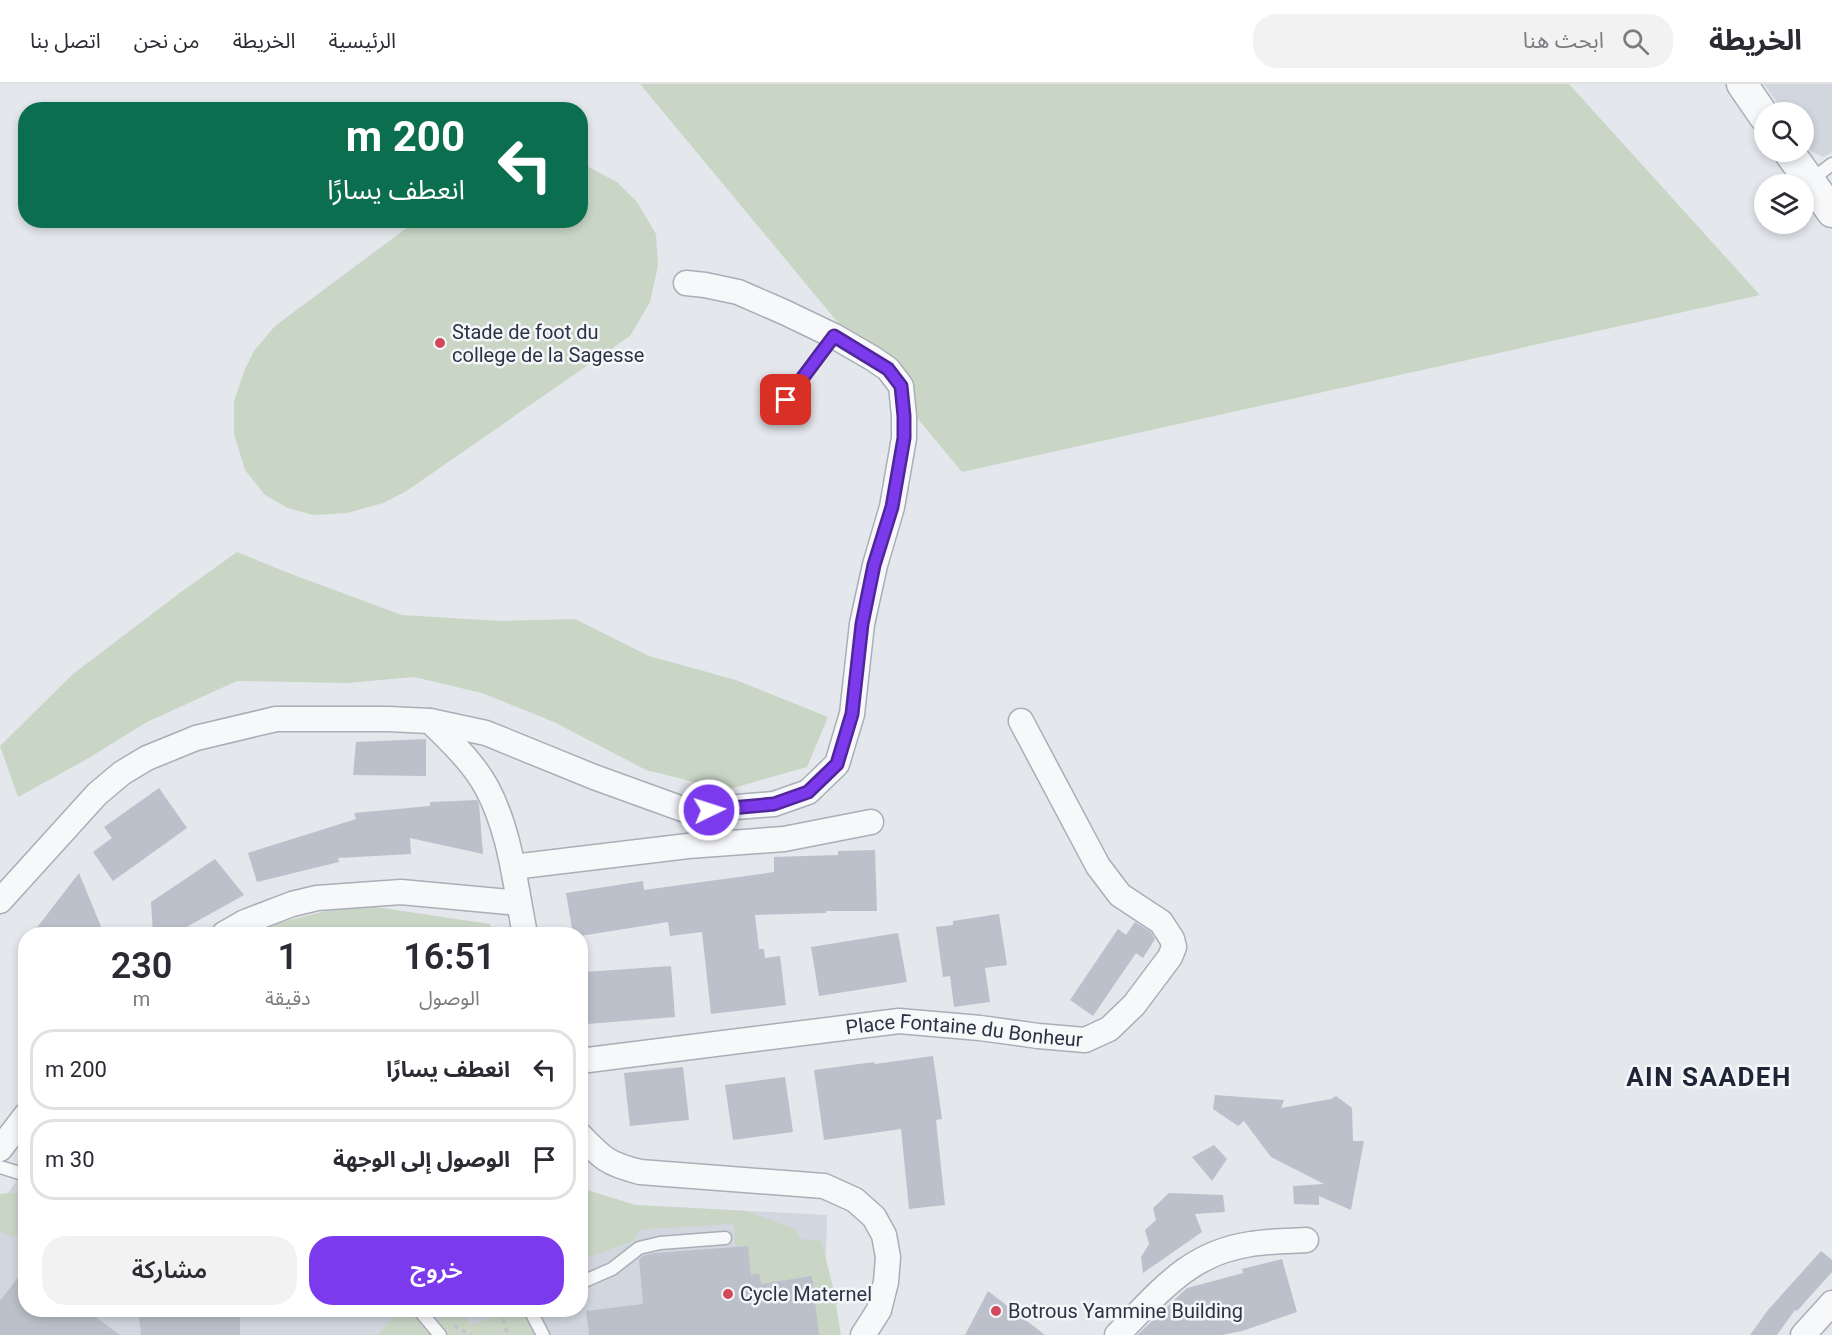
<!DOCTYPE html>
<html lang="ar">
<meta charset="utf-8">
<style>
:root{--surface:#fff;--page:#f2f2f3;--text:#2b2b33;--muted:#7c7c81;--line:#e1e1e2;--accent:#7c3aed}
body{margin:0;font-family:Roboto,"Noto Sans Arabic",sans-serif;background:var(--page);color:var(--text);direction:rtl;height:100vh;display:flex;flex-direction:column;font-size:22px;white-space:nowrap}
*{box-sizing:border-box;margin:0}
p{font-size:20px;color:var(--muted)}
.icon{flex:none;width:33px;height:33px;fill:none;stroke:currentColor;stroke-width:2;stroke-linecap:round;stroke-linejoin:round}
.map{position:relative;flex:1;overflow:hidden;direction:ltr}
.side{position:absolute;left:18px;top:843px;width:570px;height:390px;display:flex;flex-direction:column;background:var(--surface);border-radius:24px;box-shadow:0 3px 9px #0003;direction:rtl}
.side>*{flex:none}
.top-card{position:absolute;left:18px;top:18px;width:570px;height:126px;border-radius:24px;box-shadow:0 3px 9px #0003;direction:rtl;background:#0b6e4f;color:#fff;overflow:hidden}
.fabs{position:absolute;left:1754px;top:18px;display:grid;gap:12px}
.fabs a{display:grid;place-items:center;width:60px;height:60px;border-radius:50%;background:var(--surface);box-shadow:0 3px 9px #0003;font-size:30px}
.pin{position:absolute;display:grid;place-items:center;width:51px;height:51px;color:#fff;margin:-26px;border-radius:12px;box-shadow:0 3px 9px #0006}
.me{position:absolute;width:66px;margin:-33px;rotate:86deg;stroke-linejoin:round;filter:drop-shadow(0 0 4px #0008)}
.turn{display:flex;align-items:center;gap:21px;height:126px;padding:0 24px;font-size:27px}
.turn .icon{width:78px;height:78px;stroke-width:2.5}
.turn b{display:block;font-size:42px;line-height:51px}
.eta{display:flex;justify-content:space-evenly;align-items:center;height:102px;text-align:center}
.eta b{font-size:36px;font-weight:600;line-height:42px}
.primary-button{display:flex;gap:12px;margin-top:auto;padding:12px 24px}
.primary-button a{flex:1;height:69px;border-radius:24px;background:var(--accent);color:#fff;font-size:24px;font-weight:600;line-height:69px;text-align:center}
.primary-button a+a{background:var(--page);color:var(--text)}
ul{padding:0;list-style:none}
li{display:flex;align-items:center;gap:18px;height:81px;margin:0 12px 9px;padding:0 12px;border:3px solid var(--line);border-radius:24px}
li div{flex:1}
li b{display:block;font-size:22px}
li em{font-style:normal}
header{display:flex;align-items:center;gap:36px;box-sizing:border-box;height:84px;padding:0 30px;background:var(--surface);border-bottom:2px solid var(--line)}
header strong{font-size:28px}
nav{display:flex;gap:33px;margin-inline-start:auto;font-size:21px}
.search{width:420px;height:54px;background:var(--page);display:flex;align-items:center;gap:15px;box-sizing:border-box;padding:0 21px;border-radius:24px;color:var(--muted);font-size:22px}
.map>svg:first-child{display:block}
.built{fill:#d2d6de}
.green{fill:#c9d6c5}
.building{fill:#bbc0ca}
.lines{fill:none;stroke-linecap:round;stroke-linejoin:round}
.service-casing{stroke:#a9aeb7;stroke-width:15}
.minor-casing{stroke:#a9aeb7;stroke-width:27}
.tertiary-casing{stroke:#a9aeb7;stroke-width:33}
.path{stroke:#c2c5cb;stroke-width:4;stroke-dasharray:4.5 4.5;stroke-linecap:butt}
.service{stroke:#f7f8fa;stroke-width:12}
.minor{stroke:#f7f8fa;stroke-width:24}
.tertiary{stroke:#f7f8fa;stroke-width:30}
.route-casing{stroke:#51269a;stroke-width:15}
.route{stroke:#7c3aed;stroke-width:10}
.poi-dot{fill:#d1495b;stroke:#f4f6f9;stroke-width:2}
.labels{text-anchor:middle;stroke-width:5;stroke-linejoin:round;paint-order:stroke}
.poi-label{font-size:20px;fill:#2b3445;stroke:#f4f6f9;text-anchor:start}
.street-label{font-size:20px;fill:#2b3445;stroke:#f4f6f9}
.district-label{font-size:26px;font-weight:bold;letter-spacing:1.5px;fill:#1d2536;stroke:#f4f6f9}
</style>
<header>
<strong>الخريطة</strong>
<div class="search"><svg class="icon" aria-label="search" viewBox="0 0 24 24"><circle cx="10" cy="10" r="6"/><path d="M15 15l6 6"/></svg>ابحث هنا</div>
<nav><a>الرئيسية</a><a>الخريطة</a><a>من نحن</a><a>اتصل بنا</a></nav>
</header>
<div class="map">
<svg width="1832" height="1251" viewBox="0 0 1832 1251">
<rect width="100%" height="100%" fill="#e4e7ec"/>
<g class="built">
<path d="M1764,0H1832V68L1823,73L1811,67L1803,56V28H1784Z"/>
<path d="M25,1085L26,1226H580L581,1104L635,1121L827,1131L824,1251H0V1120Z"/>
</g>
<g class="green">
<path d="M640,0H1569L1760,211L962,388Z"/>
<path d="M581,79L617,98L637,118L656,150L658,182L650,218L630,252L405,408L383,419L347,429L313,431L288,424L265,411L245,386L234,350V317L245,285L254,267L275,242L416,137L580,136Z"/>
<path d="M237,468L291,490L402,531L501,537L575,535L649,572L736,596L828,633L807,683L726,706L646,686L554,638L482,609L414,593L348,599L237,597L147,638L87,675L18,713L0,662L73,590L181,508Z"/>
<path d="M355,820L490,840L492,850H246L265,842Z"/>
<path d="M580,1104L635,1121L747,1127L795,1145L801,1155L821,1157L834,1206L840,1210V1219L836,1220L841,1251H819L812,1192L752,1201L748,1162H735L734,1140L645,1145C637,1147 636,1150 633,1157L581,1176Z"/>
<path d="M25,1108V1144L21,1150L12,1153L0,1147V1110Z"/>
<path d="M399,1226H419L428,1236L451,1232L467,1234L470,1241L509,1228L508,1226H530L543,1251H378Z"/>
</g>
<g class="building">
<path d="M426,655V692L353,691L356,658Z"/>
<path d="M159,704L187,744L113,797L93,768L112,754L104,743Z"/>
<path d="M477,716L479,720L483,770L410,754L411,770L338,774L339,778L257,798L248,769L356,735L354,729L430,722V718Z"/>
<path d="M875,766L877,827H826V829L755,831L759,865H764L765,874L780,872L786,921L711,930L702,848L670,852L668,838L580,852V850H573L566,809L643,797L644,806L774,788V773L838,771V767Z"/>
<path d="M215,775L244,811L174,850H153L151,818Z"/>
<path d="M79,789L104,850H32Z"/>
<path d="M999,830L1007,881L985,884L990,918L954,923L950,892L943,893L936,843L953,841V837Z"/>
<path d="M1135,838L1151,848L1155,855L1143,874L1136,869L1093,932L1070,916L1118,845L1126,851Z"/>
<path d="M898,849L907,898L819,912L811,863Z"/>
<path d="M671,882L675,933L587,940L584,888Z"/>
<path d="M933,972L942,1035L936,1036L945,1121L909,1125L901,1045L824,1056L814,986L874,978L875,980Z"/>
<path d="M683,983L689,1036L630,1042L624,989Z"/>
<path d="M785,993L793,1048L733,1056L725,1001Z"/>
<path d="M1215,1011L1284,1016L1281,1024L1331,1015L1336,1012L1352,1024L1353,1057H1364L1351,1126L1319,1112V1121L1294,1120L1293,1102L1324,1100L1271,1073L1244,1037L1238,1042L1213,1025Z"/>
<path d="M1214,1061L1227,1075L1212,1097L1192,1073Z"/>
<path d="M1169,1109L1223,1111L1225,1128L1195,1130L1202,1148L1143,1189L1141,1173L1149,1160L1145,1146L1156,1136L1153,1124Z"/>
<path d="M748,1162L751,1191L759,1189L761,1200L812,1192L819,1251H589L586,1227L643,1220L639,1175L643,1172L655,1169Z"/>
<path d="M1821,1167L1832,1176V1188L1797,1227L1795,1226L1777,1251H1750L1768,1226Z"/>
<path d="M1282,1175L1297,1228L1242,1247L1222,1251H1137L1187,1204L1243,1189L1242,1185Z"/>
<path d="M26,1183V1226H86L120,1251H0V1217Z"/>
<path d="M988,1207L1045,1251H965Z"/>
<path d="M138,1226H240V1251H141Z"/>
</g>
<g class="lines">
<g class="service-casing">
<g id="service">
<path d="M1810,97L1832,80"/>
<path d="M774,332L834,252"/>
<path d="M0,1083L26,1091"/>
<path d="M580,1199L612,1185L639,1164L660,1159L725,1154"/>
<path d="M419,1226L440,1251"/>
<path d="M530,1226L543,1251"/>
</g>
</g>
<g class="minor-casing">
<g id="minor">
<path d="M430,637C450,657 473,678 487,704C511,749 515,801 525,850"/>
<path d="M513,783L688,762L784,755L871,738"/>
<path d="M0,817L97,710L122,689L147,674L196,654L276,635H388L430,637L486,649L594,693L688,727L774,720L808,708L837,680L852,630L862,540L875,481L892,423L904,354V332L901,302L888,285L872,274L834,252L784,228L738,208L705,201L686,199"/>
<path d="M224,850L245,838L292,820L317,814L401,808L519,819"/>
<path id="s1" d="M580,977L899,937L980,944L1038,952L1085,956L1109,945L1134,921L1170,873L1174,863L1172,855L1161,838L1120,811L1098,782L1021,637"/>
<path d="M580,1051C603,1075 608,1080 640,1088L824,1102L855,1116L874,1133L884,1151L888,1173L886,1198L879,1226L863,1251"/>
<path d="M0,1065L26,1031"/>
<path d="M1117,1251C1159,1209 1188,1169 1251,1160C1269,1157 1288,1157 1306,1156"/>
<path d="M1803,1251L1832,1219"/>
</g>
</g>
<g class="tertiary-casing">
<g id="tertiary">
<path d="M1742,0L1764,32"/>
<path d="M1789,68L1832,128"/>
</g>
</g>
<g class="path">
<path d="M503,1235L508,1251"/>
<path d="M454,1242L471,1251"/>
</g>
<use href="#service" class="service"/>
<use href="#minor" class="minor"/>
<use href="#tertiary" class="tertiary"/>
</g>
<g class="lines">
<g class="route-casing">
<path id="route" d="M709,726L774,720L808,708L837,680L852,630L862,540L874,481L892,423L904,354V332L901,302L888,285L834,252L786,316"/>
</g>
<use href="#route" class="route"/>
</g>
<g class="poi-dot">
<circle cx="440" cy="259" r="6"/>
<circle cx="728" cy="1210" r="6"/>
<circle cx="996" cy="1227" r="6"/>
</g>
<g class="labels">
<g class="poi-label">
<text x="452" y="255">Stade de foot du<tspan x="452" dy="23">college de la Sagesse</tspan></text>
<text x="740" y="1217">Cycle Maternel</text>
<text x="1008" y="1234">Botrous Yammine Building</text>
</g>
<g class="street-label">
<text dy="7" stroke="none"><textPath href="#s1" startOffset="387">Place Fontaine du Bonheur</textPath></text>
</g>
<g class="district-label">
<text x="1709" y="1002">AIN SAADEH</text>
</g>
</g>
</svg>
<div class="fabs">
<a><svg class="icon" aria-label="search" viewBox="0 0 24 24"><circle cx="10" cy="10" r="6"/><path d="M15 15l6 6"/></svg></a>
<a><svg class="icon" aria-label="layers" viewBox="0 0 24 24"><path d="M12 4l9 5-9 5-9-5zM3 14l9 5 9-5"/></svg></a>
</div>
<div class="pin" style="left:786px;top:316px;background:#d93025"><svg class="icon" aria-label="arrive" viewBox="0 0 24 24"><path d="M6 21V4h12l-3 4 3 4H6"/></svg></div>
<svg class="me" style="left:709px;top:726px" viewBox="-20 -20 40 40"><circle r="17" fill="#7c3aed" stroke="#fff" stroke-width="3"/><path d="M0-11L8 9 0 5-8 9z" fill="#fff"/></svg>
<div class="top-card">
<div class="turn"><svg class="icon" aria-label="left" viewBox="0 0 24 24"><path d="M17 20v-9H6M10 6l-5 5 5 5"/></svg><div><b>200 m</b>انعطف يسارًا</div></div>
</div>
<section class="side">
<div class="eta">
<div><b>16:51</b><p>الوصول</p></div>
<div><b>1</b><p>دقيقة</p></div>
<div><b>230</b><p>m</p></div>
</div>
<ul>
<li><svg class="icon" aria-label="left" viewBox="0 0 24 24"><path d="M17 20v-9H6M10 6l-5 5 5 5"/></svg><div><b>انعطف يسارًا</b></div><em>200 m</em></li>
<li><svg class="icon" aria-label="arrive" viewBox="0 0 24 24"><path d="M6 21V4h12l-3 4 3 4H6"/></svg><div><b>الوصول إلى الوجهة</b></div><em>30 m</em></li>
</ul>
<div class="primary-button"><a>خروج</a><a>مشاركة</a></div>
</section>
</div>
